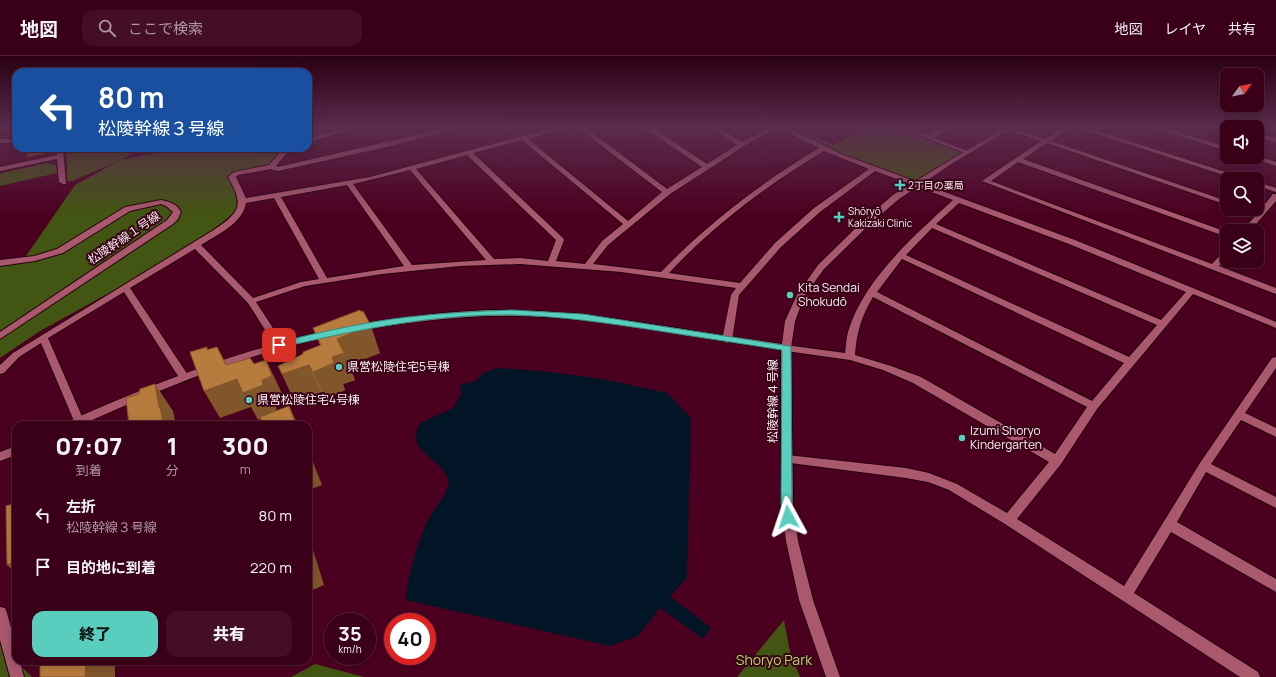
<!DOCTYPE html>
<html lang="ja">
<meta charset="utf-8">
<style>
:root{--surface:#390018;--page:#440f25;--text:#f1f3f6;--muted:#ab97a2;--line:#532237;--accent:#59cebf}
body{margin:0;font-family:Manrope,"Noto Sans JP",sans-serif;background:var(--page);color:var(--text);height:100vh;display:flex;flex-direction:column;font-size:15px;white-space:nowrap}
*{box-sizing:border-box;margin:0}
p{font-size:13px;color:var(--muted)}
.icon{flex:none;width:22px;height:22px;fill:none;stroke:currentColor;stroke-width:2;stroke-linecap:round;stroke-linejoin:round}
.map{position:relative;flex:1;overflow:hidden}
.panel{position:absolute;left:12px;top:365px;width:300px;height:244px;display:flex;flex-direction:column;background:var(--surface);border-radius:12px;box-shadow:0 2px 10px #0003,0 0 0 1px var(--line)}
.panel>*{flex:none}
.hud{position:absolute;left:12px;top:12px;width:300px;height:84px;border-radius:12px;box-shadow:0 2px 10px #0003,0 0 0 1px var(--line);background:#1a4fa0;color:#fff;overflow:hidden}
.needle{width:26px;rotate:58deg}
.controls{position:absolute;left:1220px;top:12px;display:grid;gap:8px}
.controls a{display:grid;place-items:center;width:44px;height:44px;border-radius:8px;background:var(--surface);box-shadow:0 2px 10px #0003,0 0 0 1px var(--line);font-size:20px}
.speed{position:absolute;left:324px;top:557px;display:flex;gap:8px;font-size:20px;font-weight:700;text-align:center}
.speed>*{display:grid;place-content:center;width:52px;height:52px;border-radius:50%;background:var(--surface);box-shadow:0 2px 10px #0003,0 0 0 1px var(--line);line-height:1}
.speed small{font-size:10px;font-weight:400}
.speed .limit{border:6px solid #d22;background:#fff;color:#111}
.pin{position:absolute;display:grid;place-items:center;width:34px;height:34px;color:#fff;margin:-17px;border-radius:8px;box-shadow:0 2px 6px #0006}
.me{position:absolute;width:44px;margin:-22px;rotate:355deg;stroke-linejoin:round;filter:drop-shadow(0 0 3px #0008)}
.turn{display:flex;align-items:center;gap:14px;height:84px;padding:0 20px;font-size:18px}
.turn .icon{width:52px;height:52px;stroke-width:2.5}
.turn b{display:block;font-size:28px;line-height:34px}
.eta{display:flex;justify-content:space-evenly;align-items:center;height:68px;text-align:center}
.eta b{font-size:24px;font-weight:800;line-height:28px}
.cta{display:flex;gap:8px;margin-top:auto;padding:8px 20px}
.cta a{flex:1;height:46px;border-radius:12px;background:var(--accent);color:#111;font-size:16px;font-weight:800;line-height:46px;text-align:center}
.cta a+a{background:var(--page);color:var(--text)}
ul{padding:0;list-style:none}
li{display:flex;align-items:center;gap:12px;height:52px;padding:0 20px}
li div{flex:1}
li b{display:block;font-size:15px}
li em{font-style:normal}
header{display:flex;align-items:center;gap:24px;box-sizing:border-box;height:56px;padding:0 20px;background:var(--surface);border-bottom:1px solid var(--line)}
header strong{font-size:19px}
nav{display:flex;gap:22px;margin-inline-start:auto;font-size:14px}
.search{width:280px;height:36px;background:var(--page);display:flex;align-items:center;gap:10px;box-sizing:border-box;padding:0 14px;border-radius:12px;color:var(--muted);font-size:15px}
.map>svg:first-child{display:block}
.green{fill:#435512}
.water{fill:#011526}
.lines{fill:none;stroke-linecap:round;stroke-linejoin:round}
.minor-casing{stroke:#24010c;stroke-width:2}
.tertiary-casing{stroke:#24010c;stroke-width:2}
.minor{fill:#a9586e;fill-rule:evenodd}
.tertiary{fill:#a9586e;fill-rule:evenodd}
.wall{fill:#9e6a35}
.shaded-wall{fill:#81562b}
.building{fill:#b87b3e;stroke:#81562b}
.route{fill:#59cebf;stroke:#3a867c}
.poi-dot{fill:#59cebf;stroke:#3a0318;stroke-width:1.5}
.labels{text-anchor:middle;stroke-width:4;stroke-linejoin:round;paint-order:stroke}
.far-poi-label{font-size:10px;fill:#f9eff1;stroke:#3a0318;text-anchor:start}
.street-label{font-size:12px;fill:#f9eff1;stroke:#3a0318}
.poi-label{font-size:12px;fill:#f9eff1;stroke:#3a0318;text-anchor:start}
.near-park-label{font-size:14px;fill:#b3d567;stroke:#3a0318}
</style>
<header>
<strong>地図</strong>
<div class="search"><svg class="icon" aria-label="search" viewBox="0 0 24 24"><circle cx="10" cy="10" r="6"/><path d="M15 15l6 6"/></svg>ここで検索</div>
<nav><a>地図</a><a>レイヤ</a><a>共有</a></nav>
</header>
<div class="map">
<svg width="1276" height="621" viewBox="0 0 1276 621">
<rect width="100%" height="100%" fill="#4c0020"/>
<g class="green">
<path d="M308,71H355L308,83Z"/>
<path d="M781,71H793L834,89L866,71H899L967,96L917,127L839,99Z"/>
<path d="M67,92H129L131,98L121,104L178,92H287L271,111L236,117L242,150L196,189L40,275L0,302V207L24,203L75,129L120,104L73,125H67Z"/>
<path d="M47,107L56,109L57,117L0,130V118L2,117Z"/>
<path d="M0,557L16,605L32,621H0Z"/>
<path d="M784,564L790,596L800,621H737Z"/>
<path d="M315,608L364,621H291Z"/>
</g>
<path class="water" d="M498,312L550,316L603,323L667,337L691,362L687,522L670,540L711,572L703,583L660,552L638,580L610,590L406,544C407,521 420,476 432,457C438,448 450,435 448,424C446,409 420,400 416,384C414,379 418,372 420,367L453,352L461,339L460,329L476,325L483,317Z"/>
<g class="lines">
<g class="minor-casing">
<g id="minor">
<path d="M347,71H359L308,86V82Z"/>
<path d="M450,71H462L391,90L278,115L271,113L238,119L236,121L246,142L370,121L555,71H567L528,83L628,165L662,136L577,71H585L667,133L702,111L643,71H651L707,108L737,89L710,71H718L742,86L771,71H787L841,98L1075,184L1276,266V272L1193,238L1097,353L1061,408L1017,463L1124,530L1200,407L1272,302L1276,301V312L1245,357L1276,372V381L1241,364L1211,408L1276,441V452L1206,416L1177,466L1276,523V536L1171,476L1134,537L1258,616L1260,621H1240L1005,468L949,434L928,426L906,422L783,406L781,403L783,400L787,399L906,412L929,417L957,428L1007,457L1049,406L913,327L883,314L850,304L786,295L781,292L786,289L845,297C846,290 846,283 848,276C863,224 915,179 953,144L875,115L820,156L781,191L739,239L732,284L727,287L722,284L731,239L736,232L621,216L520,208L460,210L382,218L305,230L256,246L284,289L279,292L276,291L248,247L195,193L130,232L188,319L189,321L188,323H180L124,236L48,282L84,365L83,368H75L74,365L41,287L19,301L4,317L0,318V309L13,297L212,175C240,156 245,151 228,121L234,116L269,109L284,92H291L276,110L278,111ZM779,72L819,92C761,127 708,167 661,216L593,208L608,189L670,138L755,83ZM522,84L623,168L602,185L585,208L556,205L564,184L563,182L473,97ZM824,95L869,113L814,152L775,187L740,227L669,217C715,168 767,129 824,95ZM467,99L556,184L548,205L520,202L494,203L416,113ZM410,114L486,204L412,209L353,128ZM347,129L404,210L327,222L281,141ZM274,142L319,223L301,226L253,242L201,189C217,179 243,167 246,147ZM959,147L1069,188L1186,236L1161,264L936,168ZM932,172L1157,269L1129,301L906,199ZM902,203L1124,307L1092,345L877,236ZM873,241L1087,351L1055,398L921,321L891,310L855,299C857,275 861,262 873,241Z"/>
<path d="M896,71H906L928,79L943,71H951L934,82L970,96L965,97Z"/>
<path d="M1063,71H1071L1051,85L1227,145V149L1047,87L1023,103L1227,176V181L1018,106L991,125L1212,208L1224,195H1227V202L1219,210L1276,232V238L982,125L1041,85L1006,74V72H1010L1045,83Z"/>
<path d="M1075,71H1086L1247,123H1236Z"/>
<path d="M1151,71H1162L1227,91V95Z"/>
<path d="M1257,77L1276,82V86L1257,81Z"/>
<rect x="0" y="83" width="16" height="4"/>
<path d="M57,92H63L66,128H63L59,126L57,103L0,115V111L57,99Z"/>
<path d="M1257,100L1276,106V110L1249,101Z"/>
<path d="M1257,126L1276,132V136L1257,130Z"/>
<path d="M1273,138H1276V145L1250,175H1242L1256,159L1242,153H1254L1259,155Z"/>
<path d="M161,144C170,146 176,147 181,156L178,163L173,168L0,283V276L167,164L173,156L166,150L161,148L130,155L63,197L35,205L0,210V204L34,200L57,193L125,151Z"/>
<path d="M0,551L5,552L7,557L16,590V605H20L24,621H10L0,584Z"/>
</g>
</g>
<g class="tertiary-casing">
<g id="tertiary">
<path d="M1006,71H1014L956,105L899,143L871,167L824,213L805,239L795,265L791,292L793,449L798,485L813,544L840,621H826L799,544L786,485L781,449V294C696,281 606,262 520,260C466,258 412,266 358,274L353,271L358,268L443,257L487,254L535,255L583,258L782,288L785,265L797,239L818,209L865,163L893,139L952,103Z"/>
<path d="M329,274L334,277L332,279C310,285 287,290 265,297C202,316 141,342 81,369H66L67,366C152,328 238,295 329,274Z"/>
<path d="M16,390V399L0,405V396Z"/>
</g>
</g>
<use href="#minor" class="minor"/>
<use href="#tertiary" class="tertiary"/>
</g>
<path class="wall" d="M313,272L380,297L349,309L355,324L343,328L345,334L325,343L321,336L295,346L282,318L303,298L320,289Z"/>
<g class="shaded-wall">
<path d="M23,92H47L48,97L28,101Z"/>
<path d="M371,270L380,297L349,309L355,324L343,328L345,334L325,343L313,316L332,301L337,283Z"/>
<path d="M266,304L279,331L286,347L276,351L277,357L258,364L251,351L220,362L204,335L237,323L262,324Z"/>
<path d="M309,309L321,336L295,346L282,318Z"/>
<path d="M155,328L173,355L176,369H155L159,351Z"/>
<path d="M289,350L298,369H296Z"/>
<path d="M308,393L322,429L308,434Z"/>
<path d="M308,478L324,529L308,536Z"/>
<path d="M16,506V517L7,509Z"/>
<path d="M86,605H115V621H85Z"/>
</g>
<g class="building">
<path d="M14,71H16V77L14,78Z"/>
<path d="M360,254L361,256L363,255L371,270L337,283L344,297L332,301L334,307L313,316L309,309L282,318L278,310L303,298V296L321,289L313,272Z"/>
<path d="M207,291V294L217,291L226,309L250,302L254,308L266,304L272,320L262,324L263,329L243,337L237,323L204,335L190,296Z"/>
<path d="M155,328L159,351H160L163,366L155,369H129L126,342L139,338L140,333Z"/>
<path d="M289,350L296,369H263L260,361Z"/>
<path d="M16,447V506L7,509L6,450Z"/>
<path d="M40,605H86L85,621H40Z"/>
</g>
<linearGradient id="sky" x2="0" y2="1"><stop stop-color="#2a0012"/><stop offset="0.45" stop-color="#5b2c4e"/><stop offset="1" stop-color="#5b2c4e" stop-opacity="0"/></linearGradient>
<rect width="1276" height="158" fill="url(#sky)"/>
<path class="route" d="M512,254L583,258L789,290L791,292L792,449L794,461L792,464L788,466L784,464L781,449L782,294C739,287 696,281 653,274C606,267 560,260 512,259C433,258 356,274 279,292L274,289L279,286C322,276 364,266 408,261C443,257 477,255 512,254Z"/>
<g class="poi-dot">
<path d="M898 123h4v4h4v4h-4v4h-4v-4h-4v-4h4z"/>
<path d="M837 155h4v4h4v4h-4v4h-4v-4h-4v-4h4z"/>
<circle cx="790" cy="239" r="4"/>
<circle cx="339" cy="311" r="4"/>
<circle cx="249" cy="344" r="4"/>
<circle cx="962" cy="382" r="4"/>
</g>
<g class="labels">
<g class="far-poi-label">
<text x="908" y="133">2丁目の薬局</text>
<text x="848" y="159">Shōryō<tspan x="848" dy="12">Kakizaki Clinic</tspan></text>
</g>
<g class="street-label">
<text transform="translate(124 182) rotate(-34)" y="4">松陵幹線１号線</text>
<text transform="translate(773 345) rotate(-90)" y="4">松陵幹線４号線</text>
</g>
<g class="poi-label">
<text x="798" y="236">Kita Sendai<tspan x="798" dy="14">Shokudō</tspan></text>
<text x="347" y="315">県営松陵住宅5号棟</text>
<text x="257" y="348">県営松陵住宅4号棟</text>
<text x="970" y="379">Izumi Shoryo<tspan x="970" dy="14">Kindergarten</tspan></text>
</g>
<g class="near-park-label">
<text x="774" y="609">Shoryo Park</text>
</g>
</g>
</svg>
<div class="controls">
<a><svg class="needle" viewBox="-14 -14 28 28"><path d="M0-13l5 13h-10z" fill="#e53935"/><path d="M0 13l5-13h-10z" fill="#ab97a2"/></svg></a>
<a><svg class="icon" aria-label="sound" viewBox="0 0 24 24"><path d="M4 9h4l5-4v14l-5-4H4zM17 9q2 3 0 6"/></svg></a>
<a><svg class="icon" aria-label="search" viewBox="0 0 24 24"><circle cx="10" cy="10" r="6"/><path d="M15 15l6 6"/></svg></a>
<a><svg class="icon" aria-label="layers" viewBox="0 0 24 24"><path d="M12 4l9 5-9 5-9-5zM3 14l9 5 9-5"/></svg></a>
</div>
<div class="speed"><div>35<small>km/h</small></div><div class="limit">40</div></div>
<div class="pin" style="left:279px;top:289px;background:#d93025"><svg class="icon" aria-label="arrive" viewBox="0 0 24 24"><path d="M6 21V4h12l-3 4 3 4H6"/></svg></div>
<svg class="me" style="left:788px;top:461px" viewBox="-20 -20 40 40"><path d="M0-17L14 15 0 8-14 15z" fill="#59cebf" stroke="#fff" stroke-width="4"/></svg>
<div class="hud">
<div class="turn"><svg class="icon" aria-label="left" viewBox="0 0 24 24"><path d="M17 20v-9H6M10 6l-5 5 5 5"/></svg><div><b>80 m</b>松陵幹線３号線</div></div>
</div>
<section class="panel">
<div class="eta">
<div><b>07:07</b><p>到着</p></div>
<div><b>1</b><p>分</p></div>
<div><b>300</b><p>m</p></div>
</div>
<ul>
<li><svg class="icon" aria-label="left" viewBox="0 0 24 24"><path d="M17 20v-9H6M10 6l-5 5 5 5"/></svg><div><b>左折</b><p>松陵幹線３号線</p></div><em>80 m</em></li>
<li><svg class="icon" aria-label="arrive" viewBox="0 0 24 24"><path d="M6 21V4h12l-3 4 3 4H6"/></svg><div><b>目的地に到着</b></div><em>220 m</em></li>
</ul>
<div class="cta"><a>終了</a><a>共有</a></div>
</section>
</div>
